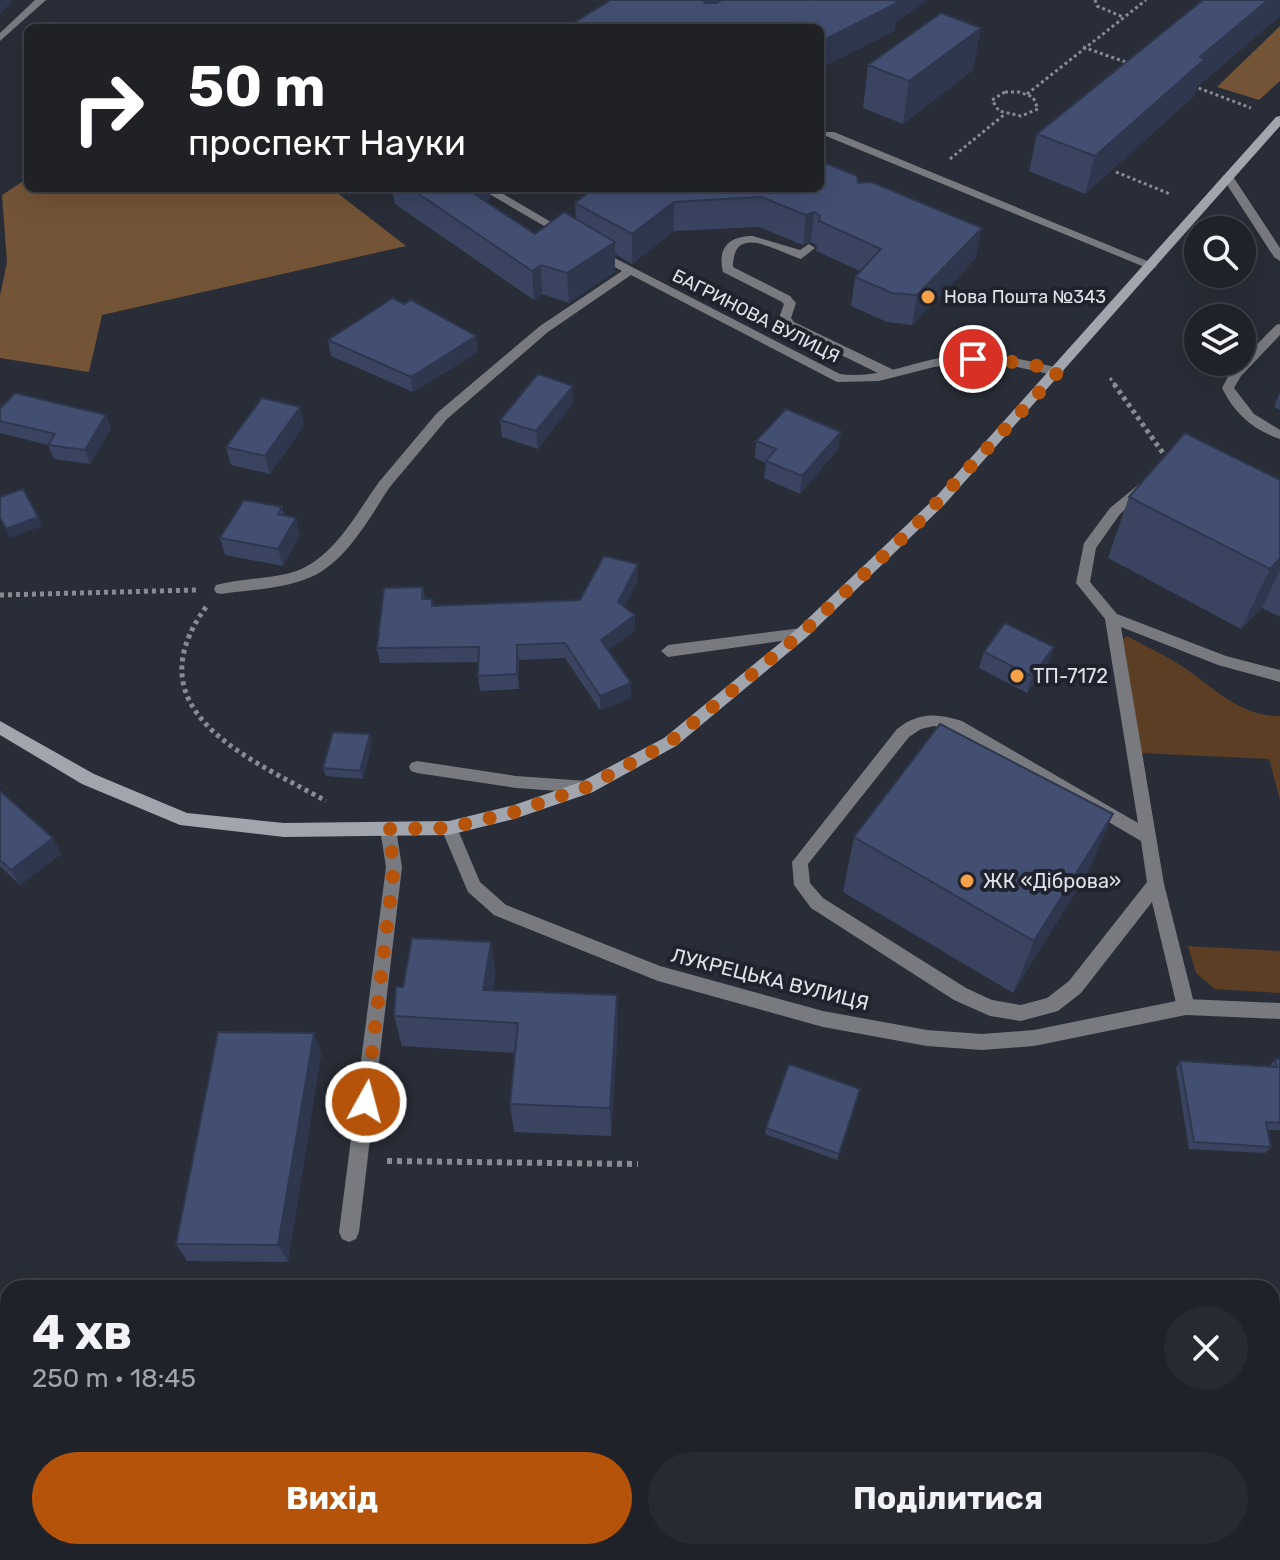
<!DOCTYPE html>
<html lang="uk">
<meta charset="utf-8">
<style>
:root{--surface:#1f2229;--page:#272a31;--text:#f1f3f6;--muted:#a1a4a8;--line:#3c3f46;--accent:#b45309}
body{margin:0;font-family:Rubik,sans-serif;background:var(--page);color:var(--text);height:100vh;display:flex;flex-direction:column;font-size:30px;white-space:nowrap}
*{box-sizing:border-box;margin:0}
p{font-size:26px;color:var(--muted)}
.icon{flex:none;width:44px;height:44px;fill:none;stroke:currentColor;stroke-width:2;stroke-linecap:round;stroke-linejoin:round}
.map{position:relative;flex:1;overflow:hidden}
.drawer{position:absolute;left:0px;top:1280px;width:1280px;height:280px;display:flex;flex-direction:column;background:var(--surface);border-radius:24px 24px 0 0;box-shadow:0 8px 32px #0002,0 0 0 2px var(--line)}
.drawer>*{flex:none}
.guide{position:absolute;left:24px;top:24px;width:800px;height:168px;border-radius:12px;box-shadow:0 8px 32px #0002,0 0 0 2px var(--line);background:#202124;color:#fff;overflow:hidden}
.controls{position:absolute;left:1184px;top:216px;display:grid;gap:16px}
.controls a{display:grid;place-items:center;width:72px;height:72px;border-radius:50%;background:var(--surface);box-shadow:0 8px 32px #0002,0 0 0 2px var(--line);font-size:40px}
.pin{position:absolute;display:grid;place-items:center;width:68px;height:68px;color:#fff;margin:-34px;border:4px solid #fff;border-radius:50%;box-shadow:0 2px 8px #0007}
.me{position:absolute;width:88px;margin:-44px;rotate:7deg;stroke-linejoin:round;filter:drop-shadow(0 0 6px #0008)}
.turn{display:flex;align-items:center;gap:28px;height:168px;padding:0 32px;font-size:36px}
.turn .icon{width:104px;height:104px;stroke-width:2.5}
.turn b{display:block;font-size:56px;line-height:68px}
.round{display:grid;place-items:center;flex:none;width:84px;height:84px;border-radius:42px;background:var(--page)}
.headline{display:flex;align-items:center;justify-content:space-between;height:136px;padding:0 32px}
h1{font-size:48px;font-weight:700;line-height:60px}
.action{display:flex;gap:16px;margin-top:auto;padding:16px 32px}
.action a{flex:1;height:92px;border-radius:48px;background:var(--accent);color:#fff;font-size:32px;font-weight:700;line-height:92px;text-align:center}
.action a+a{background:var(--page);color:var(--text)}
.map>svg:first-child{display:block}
.green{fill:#5b3e23}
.forest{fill:#735437}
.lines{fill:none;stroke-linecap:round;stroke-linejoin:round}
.path-far2{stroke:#888b93;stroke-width:3;stroke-dasharray:3 3;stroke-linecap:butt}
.path-far1{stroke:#888b93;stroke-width:5;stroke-dasharray:4 4;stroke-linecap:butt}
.path{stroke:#888b93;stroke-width:6;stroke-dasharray:5 5;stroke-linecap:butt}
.service{fill:#787a7f;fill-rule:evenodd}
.minor{fill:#787a7f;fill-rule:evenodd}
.secondary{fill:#a1a5ae;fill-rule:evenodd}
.wall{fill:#3a4461}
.shaded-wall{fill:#2f374f}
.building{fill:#434f71;stroke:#2f374f;stroke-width:2}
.route{stroke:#b45309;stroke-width:14;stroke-dasharray:0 25.2}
.poi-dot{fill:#f7a149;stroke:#20232d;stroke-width:3}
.labels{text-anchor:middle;stroke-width:8;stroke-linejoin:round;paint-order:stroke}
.far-poi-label{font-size:18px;fill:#e0e2e9;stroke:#20232d;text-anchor:start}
.far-street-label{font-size:18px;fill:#e0e2e9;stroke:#20232d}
.poi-label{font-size:20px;fill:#e0e2e9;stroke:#20232d;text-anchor:start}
.street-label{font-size:20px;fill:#e0e2e9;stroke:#20232d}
</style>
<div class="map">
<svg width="1280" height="1560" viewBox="0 0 1280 1560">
<rect width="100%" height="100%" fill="#292d37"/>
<g class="green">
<path d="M1127,636C1143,645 1161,653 1177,663C1211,684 1236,716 1280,716V800L1269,759L1140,753L1122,640Z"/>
<path d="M1188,946L1280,951V993L1215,989L1196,973Z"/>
</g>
<g class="forest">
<path d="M1280,26V81L1259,100L1217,87Z"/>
<path d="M28,178V188H331L406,246L102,315L89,372L0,358V296L7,262L2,195Z"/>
<path d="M1280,1388V1560H701L724,1552H1272V1390Z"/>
</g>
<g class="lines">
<g class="path-far2">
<path d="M1095,0L1097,6L1123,17"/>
<path d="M1083,47L1131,64"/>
<path d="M1193,86L1251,108"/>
<path d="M1005,92H1019L1033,97L1038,109L1021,116L999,111L992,100Z"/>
<path d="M1027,94L1146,0"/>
<path d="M950,159L1005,114"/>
<path d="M1116,172L1170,194"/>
<path d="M1110,378L1116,386"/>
</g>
<g class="path-far1">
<path d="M1114,384L1168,460"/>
<path d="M0,595L196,590"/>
<path d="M206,607C130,712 251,759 326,801"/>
</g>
<path class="path" d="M387,1161L638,1164"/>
<g class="service">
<path d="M826,132H834L1157,265L1155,268H1147L826,136Z"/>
<path d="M1224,175H1232L1280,248V261L1274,257L1222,177Z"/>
<path d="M753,236L800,250L809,244L815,248L801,259C776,251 733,222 733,267L790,296L796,303L791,318L794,322L896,371V377H886L786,328L779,318L784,304L782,302L723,272C717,248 729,236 753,236Z"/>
<path d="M1280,324V335L1241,376L1234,388L1254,414L1280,430V439C1253,430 1234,413 1222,388L1231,371L1276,325Z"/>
<path d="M384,480L391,485C372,514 350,555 319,573C291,589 253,589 221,594L216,593L214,589L216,585C240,579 265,579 290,573C332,562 355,515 379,482Z"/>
<path d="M1143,481L1150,486L1148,489L1120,514L1096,548L1090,582L1117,614L1226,656L1280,670V682L1218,665L1121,627L1164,884L1195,1007L1192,1013L1186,1015L1180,1013L1177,1007L1152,902L1081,993L1058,1011L1021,1021L990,1016L954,1000L811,908L794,885L792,862L897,729C918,712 937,713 962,721L1138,823L1105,619L1076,583L1084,543L1110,508ZM934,726L950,729L1141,841L1147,882L1069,981L1047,998L1021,1005L992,1000L966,988L823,898L810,883L808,864L909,737L921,729Z"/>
<path d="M802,628L809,633L802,638L668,657L661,651L668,645Z"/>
<path d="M417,761L516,776L587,781L593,782L595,787L593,792L587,793L516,788L417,773L411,771L409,767L411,763Z"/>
</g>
<g class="minor">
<path d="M35,0H46L0,41V33Z"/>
<path d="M479,188H493L573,235L563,237Z"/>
<path d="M597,249L840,374C877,379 909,363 945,357C984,350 1024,359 1062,369L1064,372L1058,376L1003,364L961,363L934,367L879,381L837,382L631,275L548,332L447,419L389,488H379V482L437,413L540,326L622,271L593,255L591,253Z"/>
<path d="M449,821L455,823L480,882L506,905L660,966L823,1011L927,1030L982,1034L1034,1030L1186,999L1280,1003V1019L1186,1015L1034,1046L982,1050L927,1046L823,1027L658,981L494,915L468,892L441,828L443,823Z"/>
<path d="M388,822L394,824L396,829L402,867L359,1232L356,1239L349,1242L342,1239L339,1232L386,867L380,829L382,824Z"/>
</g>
<path class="secondary" d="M1280,116V126L944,505L807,637L676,746L593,792L514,819L449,835L284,837L180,825L82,784L0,735V721L94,774L187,813L284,823L449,821L514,805L581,782L664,738L797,629L934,499L1276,117Z"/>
</g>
<g class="wall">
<path d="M1280,0V16L1197,87L1194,96L1085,194L1029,171L1037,134Z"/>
<path d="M868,65L973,70L903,124L863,108Z"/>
<path d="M858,183L976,258L912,325L887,322L851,306L855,277L860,271L816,251L817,246L811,242L803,245L759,227L674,231L632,264L615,254V271L569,303L542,294L534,300L395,204L392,188H489L490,198L485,201L535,234L576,219L575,203Z"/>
<path d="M328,340L478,352L413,392L331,356Z"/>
<path d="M573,386V403L538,449L502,437L500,420Z"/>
<path d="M1280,392V410L1274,407Z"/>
<path d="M0,409L106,415L111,429L90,464L54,459L48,445L0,433Z"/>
<path d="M304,425L270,474L231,465L226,447Z"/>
<path d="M756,441L838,449L800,494L764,478L766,463L755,458Z"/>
<path d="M1280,480V617L1262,608L1241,629L1108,558L1129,497Z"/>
<path d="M282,507L284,516L300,535L283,566L225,555L220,538Z"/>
<path d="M638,580L624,606L635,615V630L608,650L631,698L600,710L565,658L519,660V689L480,691L478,676L479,662L380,663L377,648L423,587L425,599L433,606L580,600Z"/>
<path d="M1054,647L1048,664L1027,693L979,668L984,652Z"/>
<path d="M372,743L363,779L326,776L323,768Z"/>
<path d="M0,791L61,854L20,885L0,866Z"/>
<path d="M1113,814L1089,870L1013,993L843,892L854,837Z"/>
<path d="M491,942L495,974L493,991L617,995L618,1025L611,1136L514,1132L510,1104L515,1053L402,1046L394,1016L403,987Z"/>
<path d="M321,1054L288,1262L187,1261L176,1244Z"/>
<path d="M1275,1059H1280V1130H1267L1271,1147L1265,1153L1189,1149L1176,1068L1180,1061L1270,1066Z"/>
<path d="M860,1089L837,1160L765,1134L766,1128Z"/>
</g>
<g class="shaded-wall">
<path d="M0,0H13L0,15Z"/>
<path d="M702,0H747L701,27Z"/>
<path d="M891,0H928L896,22L895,31L820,69V42Z"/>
<path d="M1268,0H1280V16L1197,87L1194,96L1085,194L1095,156L1200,57Z"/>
<path d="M981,28L973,70L903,124L909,81Z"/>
<path d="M474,188H489L490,198L485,201L470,191Z"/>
<path d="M674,202V231L632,264V234Z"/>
<path d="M814,212L811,242L803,245L806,215Z"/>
<path d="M982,228L976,258L912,325L917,295Z"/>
<path d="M615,242V271L569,303L567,273Z"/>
<path d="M541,265L542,294L534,300L532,271Z"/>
<path d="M476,336L478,352L413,392L411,377Z"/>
<path d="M573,386V403L538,449L536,431Z"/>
<path d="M300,407L304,425L270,474L265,456Z"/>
<path d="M106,415L111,429L90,464L85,450Z"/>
<path d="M841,432L838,449L800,494L802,476Z"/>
<path d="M38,517L42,526L10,538L6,529Z"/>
<path d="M296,518L300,535L283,566L278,549Z"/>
<path d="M1280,558V570L1262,608L1241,629L1270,569Z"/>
<path d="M638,564V580L619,617L618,602Z"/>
<path d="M635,615V630L601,655V640Z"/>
<path d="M517,645L519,660V689L517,674Z"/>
<path d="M1054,647L1048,664L1027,693L1032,676Z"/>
<path d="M631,683V698L600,710V696Z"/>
<path d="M370,734L372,743L363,779L360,771Z"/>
<path d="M1113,814L1089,870L1013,993L1034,941Z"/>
<path d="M53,838L61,854L20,885L11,870Z"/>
<path d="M491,942L495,974L489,1021L483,990Z"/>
<path d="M617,995L618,1025L611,1136L610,1108Z"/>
<path d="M314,1033L321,1054L288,1262L278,1245Z"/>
</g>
<g class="building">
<path d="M611,0H703L705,3H717L722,0H893L899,2L820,42V28H565Z"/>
<path d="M1203,0H1268L1200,57L1205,59L1095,156L1037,134Z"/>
<path d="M941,13L981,28L909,81L868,65Z"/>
<path d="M820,161L857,176L858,183L871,182L982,228L917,295L892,293L855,277L881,249L819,221L820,216L814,212L806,215L761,197L674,202L632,234L575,203L594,188H820Z"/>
<path d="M410,188H475L470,191L535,234L564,212L615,242L567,273L541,265L532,271Z"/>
<path d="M393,298L404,304L411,300L476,336L411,377L328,340Z"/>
<path d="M538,374L573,386L536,431L500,420Z"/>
<path d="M15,393L106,415L85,450L48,445L55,434L0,421V409Z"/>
<path d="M262,398L300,407L265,456L226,447Z"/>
<path d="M786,409L841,432L802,476L766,461L776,449L756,441Z"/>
<path d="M1185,433L1280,480V558L1270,569L1129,497Z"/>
<path d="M23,489L38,517L6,529L0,517V497Z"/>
<path d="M244,500L282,507L278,514L296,518L278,549L220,538Z"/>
<path d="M604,556L638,564L618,602L635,615L601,640L631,683L600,696L565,643L517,645V674L478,676L479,647L377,648L384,588L423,587L422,599H432V606L580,600Z"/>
<path d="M1005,623L1054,647L1032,676L984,652Z"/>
<path d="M940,724L1113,814L1034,941L854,837Z"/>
<path d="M333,732L370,734L360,771L323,768Z"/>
<path d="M0,791L53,838L11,870L0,860Z"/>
<path d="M412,938L491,942L483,990L617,995L610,1108L510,1104L518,1023L394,1016L396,987H403Z"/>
<path d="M218,1032L314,1033L278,1245L176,1244Z"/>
<path d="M1275,1059H1280V1123L1266,1122L1271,1147L1194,1142L1180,1061L1277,1067Z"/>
<path d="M789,1064L860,1089L839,1154L766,1128Z"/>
</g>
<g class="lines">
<path class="route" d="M366,1102L394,867L388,829L449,828L514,812L587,787L670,742L802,633L917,524L1058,372L1027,363L973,359"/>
</g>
<g class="poi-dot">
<circle cx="928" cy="297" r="8"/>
<circle cx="1017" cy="676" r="8"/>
<circle cx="967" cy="881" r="8"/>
</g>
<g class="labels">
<g class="far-poi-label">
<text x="944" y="303">Нова Пошта №343</text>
</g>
<g class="far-street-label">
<text transform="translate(756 316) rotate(27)" y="6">БАГРИНОВА ВУЛИЦЯ</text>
</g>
<g class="poi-label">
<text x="1033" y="683">ТП-7172</text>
<text x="983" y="888">ЖК «Діброва»</text>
</g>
<g class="street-label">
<text transform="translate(770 979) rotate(14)" y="7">ЛУКРЕЦЬКА ВУЛИЦЯ</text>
</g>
</g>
</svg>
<div class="controls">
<a><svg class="icon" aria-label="search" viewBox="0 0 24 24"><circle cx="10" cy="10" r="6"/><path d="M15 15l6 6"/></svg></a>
<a><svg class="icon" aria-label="layers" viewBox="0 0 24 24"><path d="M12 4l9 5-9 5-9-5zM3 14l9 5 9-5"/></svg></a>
</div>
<div class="pin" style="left:973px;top:359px;background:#d93025"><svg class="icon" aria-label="arrive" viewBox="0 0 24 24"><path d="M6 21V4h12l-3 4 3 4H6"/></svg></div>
<svg class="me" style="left:366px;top:1102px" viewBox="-20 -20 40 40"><circle r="17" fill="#b45309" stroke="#fff" stroke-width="3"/><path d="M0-11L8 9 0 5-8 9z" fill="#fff"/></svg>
<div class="guide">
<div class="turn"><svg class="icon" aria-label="right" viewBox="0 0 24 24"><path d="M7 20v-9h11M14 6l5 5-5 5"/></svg><div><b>50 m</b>проспект Науки</div></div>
</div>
<section class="drawer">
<div class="headline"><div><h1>4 хв</h1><p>250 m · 18:45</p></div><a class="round"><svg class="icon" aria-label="close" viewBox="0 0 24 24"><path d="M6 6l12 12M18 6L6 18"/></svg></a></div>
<div class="action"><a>Вихід</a><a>Поділитися</a></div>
</section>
</div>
